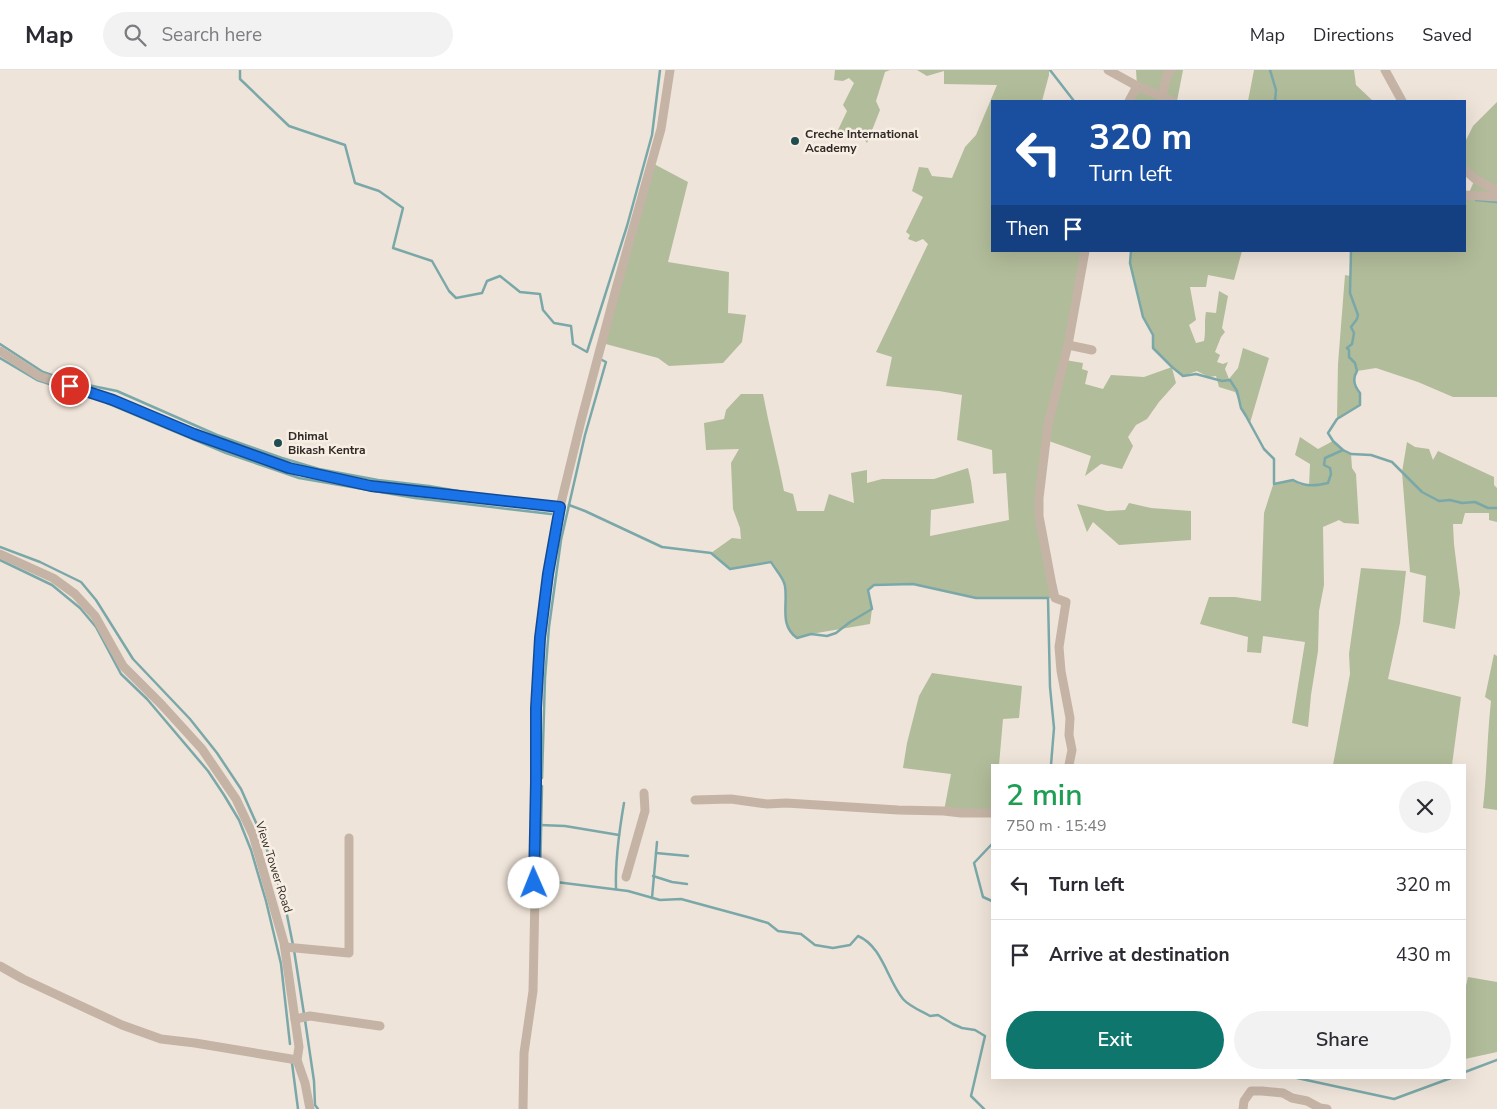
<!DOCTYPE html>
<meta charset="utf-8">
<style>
:root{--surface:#fff;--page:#f2f2f3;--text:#2b2b33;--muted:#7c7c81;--line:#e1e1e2;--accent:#0f766e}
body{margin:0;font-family:"Nunito Sans",sans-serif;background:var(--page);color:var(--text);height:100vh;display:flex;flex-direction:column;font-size:19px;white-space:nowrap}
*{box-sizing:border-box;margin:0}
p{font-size:16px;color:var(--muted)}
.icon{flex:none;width:28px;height:28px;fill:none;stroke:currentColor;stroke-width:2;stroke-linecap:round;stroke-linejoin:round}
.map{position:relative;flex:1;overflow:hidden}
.panel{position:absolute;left:991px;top:694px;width:475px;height:315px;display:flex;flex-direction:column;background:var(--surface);border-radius:0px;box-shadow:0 5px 20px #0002}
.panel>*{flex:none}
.top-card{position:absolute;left:991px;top:30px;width:475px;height:152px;border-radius:0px;box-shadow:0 5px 20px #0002;background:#1a4fa0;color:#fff;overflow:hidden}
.pin{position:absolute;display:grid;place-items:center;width:42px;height:42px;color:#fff;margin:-21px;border:2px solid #fff;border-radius:50%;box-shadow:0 1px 5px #0007}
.me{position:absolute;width:55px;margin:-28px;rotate:359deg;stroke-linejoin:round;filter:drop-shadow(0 0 4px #0008)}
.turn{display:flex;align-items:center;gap:18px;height:105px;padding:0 15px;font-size:22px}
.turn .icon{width:65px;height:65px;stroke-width:2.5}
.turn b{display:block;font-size:35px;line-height:42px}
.then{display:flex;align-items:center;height:48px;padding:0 15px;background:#0003;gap:10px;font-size:19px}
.round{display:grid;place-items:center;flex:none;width:52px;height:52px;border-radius:26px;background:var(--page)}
.headline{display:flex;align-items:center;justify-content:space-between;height:85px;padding:0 15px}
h1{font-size:30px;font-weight:600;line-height:38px;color:#1e9e55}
.cta{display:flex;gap:10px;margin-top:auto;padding:10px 15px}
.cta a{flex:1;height:58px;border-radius:30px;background:var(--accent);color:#fff;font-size:20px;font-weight:600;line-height:58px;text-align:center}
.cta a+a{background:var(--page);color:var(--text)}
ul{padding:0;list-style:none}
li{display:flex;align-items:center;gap:15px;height:70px;padding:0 15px;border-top:1px solid var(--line)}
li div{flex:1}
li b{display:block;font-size:19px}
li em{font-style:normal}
header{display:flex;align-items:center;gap:30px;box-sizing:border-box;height:70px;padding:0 25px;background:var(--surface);border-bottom:1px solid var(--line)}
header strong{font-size:24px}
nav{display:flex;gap:28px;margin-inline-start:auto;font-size:18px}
.search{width:350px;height:45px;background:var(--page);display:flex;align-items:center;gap:12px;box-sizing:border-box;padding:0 18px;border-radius:28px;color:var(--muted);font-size:19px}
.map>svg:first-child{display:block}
.green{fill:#b1bc9a}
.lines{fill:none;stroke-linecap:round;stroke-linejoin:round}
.stream{stroke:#7aa8a9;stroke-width:2.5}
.minor{stroke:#c5b4a6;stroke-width:9}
.route-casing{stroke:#114b97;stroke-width:12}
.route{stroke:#1a73e8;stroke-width:9}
.poi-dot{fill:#1f4d50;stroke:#f7eee4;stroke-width:2}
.labels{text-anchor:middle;stroke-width:5;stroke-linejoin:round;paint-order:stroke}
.poi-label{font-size:12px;font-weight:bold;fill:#322a26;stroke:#f7eee4;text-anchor:start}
.street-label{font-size:12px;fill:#322a26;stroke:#f7eee4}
</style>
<header>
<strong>Map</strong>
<div class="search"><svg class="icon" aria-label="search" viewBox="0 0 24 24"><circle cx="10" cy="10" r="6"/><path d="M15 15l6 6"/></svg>Search here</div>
<nav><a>Map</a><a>Directions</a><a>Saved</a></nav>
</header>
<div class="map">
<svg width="1497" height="1039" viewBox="0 0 1497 1039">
<rect width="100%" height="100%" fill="#efe4d9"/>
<g class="green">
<path d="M835,0H890L885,2L876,31L880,40L867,73L859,62L851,60L846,70L838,60L847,41L843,35L854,13L849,8L843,11L834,10Z"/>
<path d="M917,0H1049V5L1042,31H992V181H1085L1065,290L1083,293L1082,299L1088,301L1085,314L1103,319L1111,305L1144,307L1172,297L1153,278V265L1143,247L1130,193L1131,181H1242L1234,210L1208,205L1206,217H1190L1196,250L1189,255L1196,273L1204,271C1206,261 1204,252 1206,242L1216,243L1219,221L1228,226L1222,258L1225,262L1221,267L1215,282L1220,285L1217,292L1223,294L1228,292L1225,299L1229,309L1238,298L1243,278L1269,288L1250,353C1243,342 1241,333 1235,322L1219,317L1216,306L1209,307L1197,301L1183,306L1172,298L1176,313L1159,332L1147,349L1136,355L1128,367L1133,376L1122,399L1101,394L1085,406L1091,386L1046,370L1039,428L1055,528H976L913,514L874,515L868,520L872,539L870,554L811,564L797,568C779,555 788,535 785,516C784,508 775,498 771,491L730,499L711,483L732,468L741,469L740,458L733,439L731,393L739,379L706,380L704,353L724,349L726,340L741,324H763C769,357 778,389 784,421L793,424L797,441H824L829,424L854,433L851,403L867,400V413L882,409H934L968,398L971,411L974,433L931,440L930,466L1009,450L1006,403L993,404L992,380L957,370L962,325L939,321L886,316L892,287L876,282L928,174L923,169L916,172L908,169L910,165L906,162L923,127L912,121L919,97L928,98L932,106L952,108L965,77L976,65L997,15L944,14V1L927,6Z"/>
<path d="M1136,0H1183L1177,31H1129L1137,16Z"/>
<path d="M1254,0H1354L1356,15L1373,31H1248Z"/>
<path d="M1497,32V327H1453L1418,312L1376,298L1357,301C1352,309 1354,316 1360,323V335L1337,349L1338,294L1345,205L1350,206L1351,181H1465V125H1468L1475,109L1465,100V72L1473,56Z"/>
<path d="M652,93L688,112L668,192L729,202L728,243L746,245L742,272L723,293L669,296L658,288L602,273Z"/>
<path d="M1300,367L1318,379L1333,371L1343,380L1351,384L1352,398L1356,404L1359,454L1344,453L1339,450L1323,457L1324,515L1319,541L1318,581L1311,625L1308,657L1292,653L1305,572L1263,566L1261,583L1247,582L1248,567L1200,554L1209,527H1235L1261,531L1264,443L1273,415L1293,410L1299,414L1309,416L1310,394L1295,385Z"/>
<path d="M1407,372L1415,377L1429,379L1433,390L1438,381L1494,407V415L1497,418V452L1489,450V443H1465L1462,454H1453L1454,474L1460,523L1455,559L1423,552L1426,506L1410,502L1402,402Z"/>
<path d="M1129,433L1151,438L1191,441V470L1119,475L1093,452L1087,462L1077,434L1107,441L1125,440Z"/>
<path d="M1361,498L1406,501L1400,553L1388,609L1461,627L1452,695H1333L1350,604L1349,584Z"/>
<path d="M1494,584L1497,586V740L1483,738C1487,703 1487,667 1491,631L1485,627Z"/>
<path d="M932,603L1022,616L1019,648L1003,649L999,695H992V743L944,741L951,704L903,698L907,673L919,626Z"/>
<path d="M1468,907L1497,912V982L1465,989V920Z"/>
</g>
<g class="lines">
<g class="stream">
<path d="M240,0V9L289,56L345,75L355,113L379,121L403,138L393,178L432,191L449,221L456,228L482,223L487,211L500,206L520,222L540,224L543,240L554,253L571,256L573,274L587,282L627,156L652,65L660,0"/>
<path d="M1050,0L1074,31"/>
<path d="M1270,0L1276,20L1275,31"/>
<path d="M1476,130L1497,132"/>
<path d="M1131,181L1130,193L1143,247L1153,265V278L1172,297L1183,306L1196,304L1222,311L1230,310L1237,321L1241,338L1246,346L1264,379L1274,389V414L1293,410C1305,417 1315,416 1328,413L1331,404L1330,398L1324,395L1325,388L1343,380L1351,384L1371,385L1392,392L1422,422L1439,431L1450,430L1462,433L1475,432L1488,438H1497"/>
<path d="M0,274L43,302L73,312L117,321L217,365L282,388L319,399L378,410L429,416L464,422"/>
<path d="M0,288L37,310L90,327"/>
<path d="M107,333L226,383L299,408L415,428L551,444"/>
<path d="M1343,380L1333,371L1328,363L1337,349L1360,335V323C1354,316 1352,309 1357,301L1355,293L1349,287V280L1347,278L1352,274L1354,263L1351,257L1357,249L1358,245L1350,223L1351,181"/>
<path d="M569,435L585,441L662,477L711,483L730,499L771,492C775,499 784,508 785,516C788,535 779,555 797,568L811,564L827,566L836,563L850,552L872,539L868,520L874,515L913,514L976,528H1048L1050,617L1054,658L1051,695"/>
<path d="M0,477L40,492L81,512L96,530L133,589L190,649L217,683L241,719L262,766L275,802L287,845L293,875"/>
<path d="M0,490L52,515L80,538L96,557L121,604L147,629L208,701L224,725L239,750L251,780L266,831L281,894L290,974"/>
<path d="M542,708L545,608L549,557L561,470L585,365L606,292L602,290"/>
<path d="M542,716L540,810L628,821L660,830L681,829L751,848L768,853L778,861L801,864L815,875L833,878L850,875L858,866C882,876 887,909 903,929C909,936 921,941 930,946L938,945L953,954L962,958L975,960L985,966L971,1026L984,1039"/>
<path d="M540,755L565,756L619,765"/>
<path d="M992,774L974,793L983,827L992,831"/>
<path d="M656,783L688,786"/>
<path d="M653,806L672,812L687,814"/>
<path d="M616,819C615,790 619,762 624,733"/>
<path d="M652,828L657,772"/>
<path d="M294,880L304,944"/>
<path d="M305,950L314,1011L315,1035L318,1039"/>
<path d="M292,993L298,1039"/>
<path d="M1465,1002L1497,990"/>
<path d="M1297,1008L1394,1029L1451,1008"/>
</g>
<g class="minor">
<path d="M1108,0L1137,16L1172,31"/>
<path d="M1385,0L1402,31"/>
<path d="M1162,26L1167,5L1171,0"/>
<path d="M1129,31L1137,16"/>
<path d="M1465,100L1475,109L1497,121"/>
<path d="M1465,125L1497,127"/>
<path d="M1068,275L1092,280"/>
<path d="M0,281L39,306L113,330L193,364L289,398L371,416L560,437"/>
<path d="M0,484L53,508L75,524L95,546L123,596L161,634L202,679L236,729L253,765L284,873L299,977L297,990L305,1013L310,1039"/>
<path d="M1069,695L1072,680L1069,665L1070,648L1061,601L1059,577L1066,532L1055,528L1052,515L1039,446V428L1048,354L1068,275L1085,181"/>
<path d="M695,730L731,729L767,734L786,733L898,740L944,741L961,743H992"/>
<path d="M626,807L645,741L644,723"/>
<path d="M285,877L349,883V768"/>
<path d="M0,896L23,909L122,955L161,969L195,973L297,990"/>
<path d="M295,949L310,946L380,956"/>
<path d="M523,1039L524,983L533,921L535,825L534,801L536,712V638L540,568L548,504L560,437L581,351L616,219L661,59L670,0"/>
<path d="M1243,1039L1244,1031L1251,1021H1262L1283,1023L1292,1028L1307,1031L1320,1038L1327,1039"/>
</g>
</g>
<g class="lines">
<g class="route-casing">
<path id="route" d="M70,316L113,330L194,364L289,398L371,416L560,437L548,504L540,568L536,638V712L534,813"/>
</g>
<use href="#route" class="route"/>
</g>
<g class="poi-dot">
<circle cx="795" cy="71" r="5"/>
<circle cx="278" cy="373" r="5"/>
</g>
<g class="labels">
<g class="poi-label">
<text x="805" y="68">Creche International<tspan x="805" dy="14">Academy</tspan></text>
<text x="288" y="370">Dhimal<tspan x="288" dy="14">Bikash Kentra</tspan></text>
</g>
<g class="street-label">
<text transform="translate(274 797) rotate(72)" y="4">View Tower Road</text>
</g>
</g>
</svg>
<div class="pin" style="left:70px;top:316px;background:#d93025"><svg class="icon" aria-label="arrive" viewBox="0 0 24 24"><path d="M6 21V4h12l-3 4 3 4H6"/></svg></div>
<svg class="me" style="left:534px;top:813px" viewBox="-20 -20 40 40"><circle r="19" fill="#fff"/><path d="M0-13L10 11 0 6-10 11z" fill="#1a73e8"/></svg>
<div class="top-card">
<div class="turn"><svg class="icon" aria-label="left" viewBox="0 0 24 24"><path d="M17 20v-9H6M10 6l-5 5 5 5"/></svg><div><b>320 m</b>Turn left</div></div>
<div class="then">Then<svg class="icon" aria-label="arrive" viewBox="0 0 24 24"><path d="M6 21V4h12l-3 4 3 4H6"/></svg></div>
</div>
<section class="panel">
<div class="headline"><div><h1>2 min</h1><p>750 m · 15:49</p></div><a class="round"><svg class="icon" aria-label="close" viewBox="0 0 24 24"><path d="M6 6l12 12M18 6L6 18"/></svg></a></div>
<ul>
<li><svg class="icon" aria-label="left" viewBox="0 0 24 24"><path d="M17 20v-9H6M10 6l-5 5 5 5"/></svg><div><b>Turn left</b></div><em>320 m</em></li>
<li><svg class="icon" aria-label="arrive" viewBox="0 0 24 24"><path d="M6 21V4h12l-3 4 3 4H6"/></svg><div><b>Arrive at destination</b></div><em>430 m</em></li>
</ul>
<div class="cta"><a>Exit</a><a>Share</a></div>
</section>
</div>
